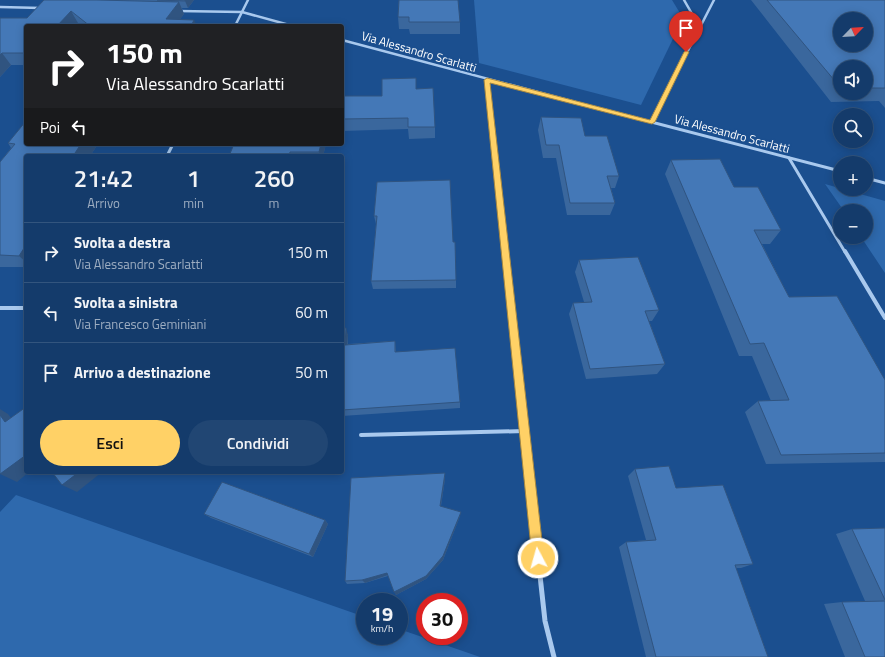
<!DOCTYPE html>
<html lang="it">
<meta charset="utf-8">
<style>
:root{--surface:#143b6b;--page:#214673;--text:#f1f3f6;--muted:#9dadc1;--line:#33557e;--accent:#ffd166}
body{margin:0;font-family:"Titillium Web",sans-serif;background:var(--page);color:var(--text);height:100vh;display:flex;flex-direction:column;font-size:15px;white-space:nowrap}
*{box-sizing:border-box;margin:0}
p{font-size:13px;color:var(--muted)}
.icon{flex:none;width:22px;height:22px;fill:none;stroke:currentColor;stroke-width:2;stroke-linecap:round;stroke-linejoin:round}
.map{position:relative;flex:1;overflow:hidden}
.details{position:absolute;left:24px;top:154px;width:320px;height:320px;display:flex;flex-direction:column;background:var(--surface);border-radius:4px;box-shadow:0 2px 10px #0003,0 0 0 1px var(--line)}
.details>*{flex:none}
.banner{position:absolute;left:24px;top:24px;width:320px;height:122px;border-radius:4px;box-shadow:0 2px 10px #0003,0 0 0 1px var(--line);background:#202124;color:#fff;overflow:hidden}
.needle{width:26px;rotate:65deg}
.buttons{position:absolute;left:833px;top:12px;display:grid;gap:8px}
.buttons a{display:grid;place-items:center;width:40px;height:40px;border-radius:50%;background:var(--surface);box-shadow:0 2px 10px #0003,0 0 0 1px var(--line);font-size:20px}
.speed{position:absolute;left:356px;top:593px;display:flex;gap:8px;font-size:20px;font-weight:700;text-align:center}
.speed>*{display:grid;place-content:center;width:52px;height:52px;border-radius:50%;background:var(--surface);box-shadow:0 2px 10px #0003,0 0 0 1px var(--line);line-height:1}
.speed small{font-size:10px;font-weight:400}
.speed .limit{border:6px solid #d22;background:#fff;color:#111}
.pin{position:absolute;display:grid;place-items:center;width:34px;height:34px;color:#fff;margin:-41px -17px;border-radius:50% 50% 50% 0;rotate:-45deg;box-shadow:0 0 4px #0007}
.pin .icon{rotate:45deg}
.me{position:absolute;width:44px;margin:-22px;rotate:354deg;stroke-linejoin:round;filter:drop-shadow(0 0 3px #0008)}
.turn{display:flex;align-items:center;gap:14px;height:84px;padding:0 16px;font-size:18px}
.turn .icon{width:52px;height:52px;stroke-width:2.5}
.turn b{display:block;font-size:28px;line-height:34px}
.then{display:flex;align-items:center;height:38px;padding:0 16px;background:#0003;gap:8px;font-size:15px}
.eta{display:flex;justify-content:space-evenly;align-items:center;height:68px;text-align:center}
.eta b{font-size:24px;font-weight:600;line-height:28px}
.button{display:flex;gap:8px;margin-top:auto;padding:8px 16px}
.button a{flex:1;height:46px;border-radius:24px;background:var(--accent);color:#111;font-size:16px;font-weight:600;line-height:46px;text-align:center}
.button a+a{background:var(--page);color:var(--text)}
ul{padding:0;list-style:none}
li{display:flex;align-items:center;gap:12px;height:60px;padding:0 16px;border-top:1px solid var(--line)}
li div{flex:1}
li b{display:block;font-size:15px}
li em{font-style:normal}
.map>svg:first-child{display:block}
.green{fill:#2e69ad}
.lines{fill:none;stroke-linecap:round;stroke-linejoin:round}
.service{stroke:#a9c9ee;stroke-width:4}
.minor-far3{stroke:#a9c9ee;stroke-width:2.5}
.minor-far2{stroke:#a9c9ee;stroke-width:3}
.minor-far1{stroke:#a9c9ee;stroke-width:4}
.minor{stroke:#a9c9ee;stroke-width:5}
.wall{fill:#3a679d;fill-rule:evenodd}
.shaded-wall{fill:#305480}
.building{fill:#4478b7;stroke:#305480;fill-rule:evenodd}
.route{fill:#ffd166;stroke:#a68842}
.labels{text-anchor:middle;stroke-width:4;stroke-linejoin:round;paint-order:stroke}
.far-street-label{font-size:12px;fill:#fff;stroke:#1b4f8f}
</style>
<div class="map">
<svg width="885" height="657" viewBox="0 0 885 657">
<rect width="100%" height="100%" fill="#1b4f8f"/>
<g class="green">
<path d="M474,0H672L683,18L641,105L479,63Z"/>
<path d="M825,184L885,201V273L861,237H866V211H844Z"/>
<path d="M16,495L365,617V636H399V629L480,657H0V512Z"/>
</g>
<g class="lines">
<path class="service" d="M361,435L525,431"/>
<g class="minor-far3">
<path d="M684,0L699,26"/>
<path d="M0,7L41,8"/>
<path d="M178,11L242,12L293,26"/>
<path d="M235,26L248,0"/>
<path d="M342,40L609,111"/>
<path d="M487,80L490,111"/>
<path d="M657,111L714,0"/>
</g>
<g class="minor-far2">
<path d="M490,110L505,252"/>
<path d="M605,110L840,171"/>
<path d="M652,122L658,110"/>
<path d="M167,156L173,144"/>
<path d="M789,158L845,252"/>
<path d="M866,178L885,183"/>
</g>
<g class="minor-far1">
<path d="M505,251L525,431"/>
<path d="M845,251L885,318"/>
<path d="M0,308H26"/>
</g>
<path class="minor" d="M524,430L545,621L554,657"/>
</g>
<g class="wall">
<path d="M44,0H194L188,8H182L184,14L180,19L197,26H81L78,23L75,26H26V65H11L0,77V18H27Z"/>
<path d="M399,0L460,22V34H410L409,29H399L398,17Z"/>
<path d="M751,0H885V108L879,101L831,102ZM840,67H866V93H840Z"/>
<path d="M416,89L435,127V138L409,139L408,129L342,131V96H382Z"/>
<path d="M541,117L585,136L619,176L615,188H611L615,203L610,215H567L556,158H543L538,130Z"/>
<path d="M8,143L98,144L90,156H26V267H0V162L11,148Z"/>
<path d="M326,144L323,156H229Z"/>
<path d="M671,160L734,187L781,230L770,244H762L789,297L885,380V462L766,464L745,412L758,401H771L752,356H739L665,174Z"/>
<path d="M377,182L453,242L456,280V288L373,289L371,281L376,224L374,216Z"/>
<path d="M579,260L659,310L652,321H649L665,364L657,374L586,379L569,314L573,303L584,302L575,272Z"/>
<path d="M342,328L348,335V344L395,341L396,352L460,402V408L342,416Z"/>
<path d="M635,469L676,488L753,564L741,568H736L768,657H646L619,547L626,542L646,540L628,476Z"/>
<path d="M445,473V479L441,506L460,516L443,560L426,579L396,595L388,576L365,583L347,584L345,581Z"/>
<path d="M204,514L325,520L328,524L313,557L211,518Z"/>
<path d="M885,528V657H845L824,604L842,602L865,601L836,534L852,529Z"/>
</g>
<g class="shaded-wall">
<path d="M185,0H194L188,8L185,1Z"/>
<path d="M179,2L184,14L175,26L166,19Z"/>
<path d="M71,11L78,23L75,26H57Z"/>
<path d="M194,20L197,26H191Z"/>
<path d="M2,53L11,65L0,77V55Z"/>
<path d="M81,144H98L90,156H73Z"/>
<path d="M321,144H326L323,156H320L319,152Z"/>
<path d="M26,245V262L19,256Z"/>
<path d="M346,328L348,335L347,352L345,345Z"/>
<path d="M0,409L8,414L20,430L5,422L0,415Z"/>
<path d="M26,455V472H29L17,482L0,474Z"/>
<path d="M79,472H102L77,492L62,485Z"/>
<path d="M445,473V479L440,510V506Z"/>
<path d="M461,512L460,516L443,560L426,579L396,595L394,592Z"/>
<path d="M325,520L328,524L313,557L309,554Z"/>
<path d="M387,573L388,575L365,583L362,580Z"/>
</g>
<g class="building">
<path d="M44,0H97L179,2L166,19L194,20L191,26H90L71,11L57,26H26V53H2L0,55V18H27Z"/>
<path d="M157,0H185V1Z"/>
<path d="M399,0H458L460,22H409V17H398Z"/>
<path d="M767,0H885V88H866V67H840V87ZM840,19H866V45H840Z"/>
<path d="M416,78V89L433,88L435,127H408V118L342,119V96H382V79Z"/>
<path d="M541,117L581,118L585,136H607L619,176H607L615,203H570L559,145H546Z"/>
<path d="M26,121V144H81L73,156H26V245L19,256L0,255V162L15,144L8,143Z"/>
<path d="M234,144H321L319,152H290L289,156H229Z"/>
<path d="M720,159L734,187H758L781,230H754L789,297L837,296L885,380V453L781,455L758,401L789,400L764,343L750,344L671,160Z"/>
<path d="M450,180L453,242H455L456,280L371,281L377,216H374L377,182Z"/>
<path d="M638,257L659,310L645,311L665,364L590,369L573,303L592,302L579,260Z"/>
<path d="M342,328H346L345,345L395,341V352L455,348L460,402L342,410Z"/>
<path d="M26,407V455L0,474V415L5,422Z"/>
<path d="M669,466L676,488L723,485L753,564L735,565L768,657H656L626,542L656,540L635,469Z"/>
<path d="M52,472H79L62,485Z"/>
<path d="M445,473L440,506L461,512L443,556L426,576L394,592L387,573L362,580L345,581L351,478Z"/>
<path d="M222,482L325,520L309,554L204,514Z"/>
<path d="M885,528V600L852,529Z"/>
<path d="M885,601V657H865L842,602Z"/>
</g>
<path class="route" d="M686,50L689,52L655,122L652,124L490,83L544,558L542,562L538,563L534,562L532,558L484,80L487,78L650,120L684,52Z"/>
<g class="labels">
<g class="far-street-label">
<text transform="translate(419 52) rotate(16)" y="4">Via Alessandro Scarlatti</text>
<text transform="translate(732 134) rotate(15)" y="4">Via Alessandro Scarlatti</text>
</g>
</g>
</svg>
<div class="buttons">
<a><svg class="needle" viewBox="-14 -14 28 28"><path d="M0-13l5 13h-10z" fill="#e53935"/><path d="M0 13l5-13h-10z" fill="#9dadc1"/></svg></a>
<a><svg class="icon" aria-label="sound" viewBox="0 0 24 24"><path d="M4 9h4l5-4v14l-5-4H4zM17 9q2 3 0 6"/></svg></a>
<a><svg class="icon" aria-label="search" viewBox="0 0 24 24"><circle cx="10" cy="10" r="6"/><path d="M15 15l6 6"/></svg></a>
<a>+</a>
<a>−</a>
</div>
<div class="speed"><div>19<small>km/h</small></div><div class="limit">30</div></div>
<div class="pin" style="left:686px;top:52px;background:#d93025"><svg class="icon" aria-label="arrive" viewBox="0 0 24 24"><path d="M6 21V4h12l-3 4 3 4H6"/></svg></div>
<svg class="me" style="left:538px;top:558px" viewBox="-20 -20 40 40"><circle r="17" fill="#ffd166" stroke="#fff" stroke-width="3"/><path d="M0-11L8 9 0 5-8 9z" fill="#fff"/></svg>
<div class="banner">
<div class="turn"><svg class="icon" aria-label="right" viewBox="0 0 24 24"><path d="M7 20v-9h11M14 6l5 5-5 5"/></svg><div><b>150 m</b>Via Alessandro Scarlatti</div></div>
<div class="then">Poi<svg class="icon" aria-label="left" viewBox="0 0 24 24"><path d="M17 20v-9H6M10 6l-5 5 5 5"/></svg></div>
</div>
<section class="details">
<div class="eta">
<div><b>21:42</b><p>Arrivo</p></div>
<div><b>1</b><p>min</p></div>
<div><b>260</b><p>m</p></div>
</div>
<ul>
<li><svg class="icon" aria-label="right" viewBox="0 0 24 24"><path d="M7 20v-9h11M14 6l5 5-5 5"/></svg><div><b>Svolta a destra</b><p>Via Alessandro Scarlatti</p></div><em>150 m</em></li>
<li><svg class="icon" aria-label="left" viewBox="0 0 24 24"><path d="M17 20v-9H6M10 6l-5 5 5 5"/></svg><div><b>Svolta a sinistra</b><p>Via Francesco Geminiani</p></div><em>60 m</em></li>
<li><svg class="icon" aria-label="arrive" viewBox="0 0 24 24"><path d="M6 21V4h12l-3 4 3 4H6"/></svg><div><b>Arrivo a destinazione</b></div><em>50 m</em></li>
</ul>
<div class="button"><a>Esci</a><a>Condividi</a></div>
</section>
</div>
